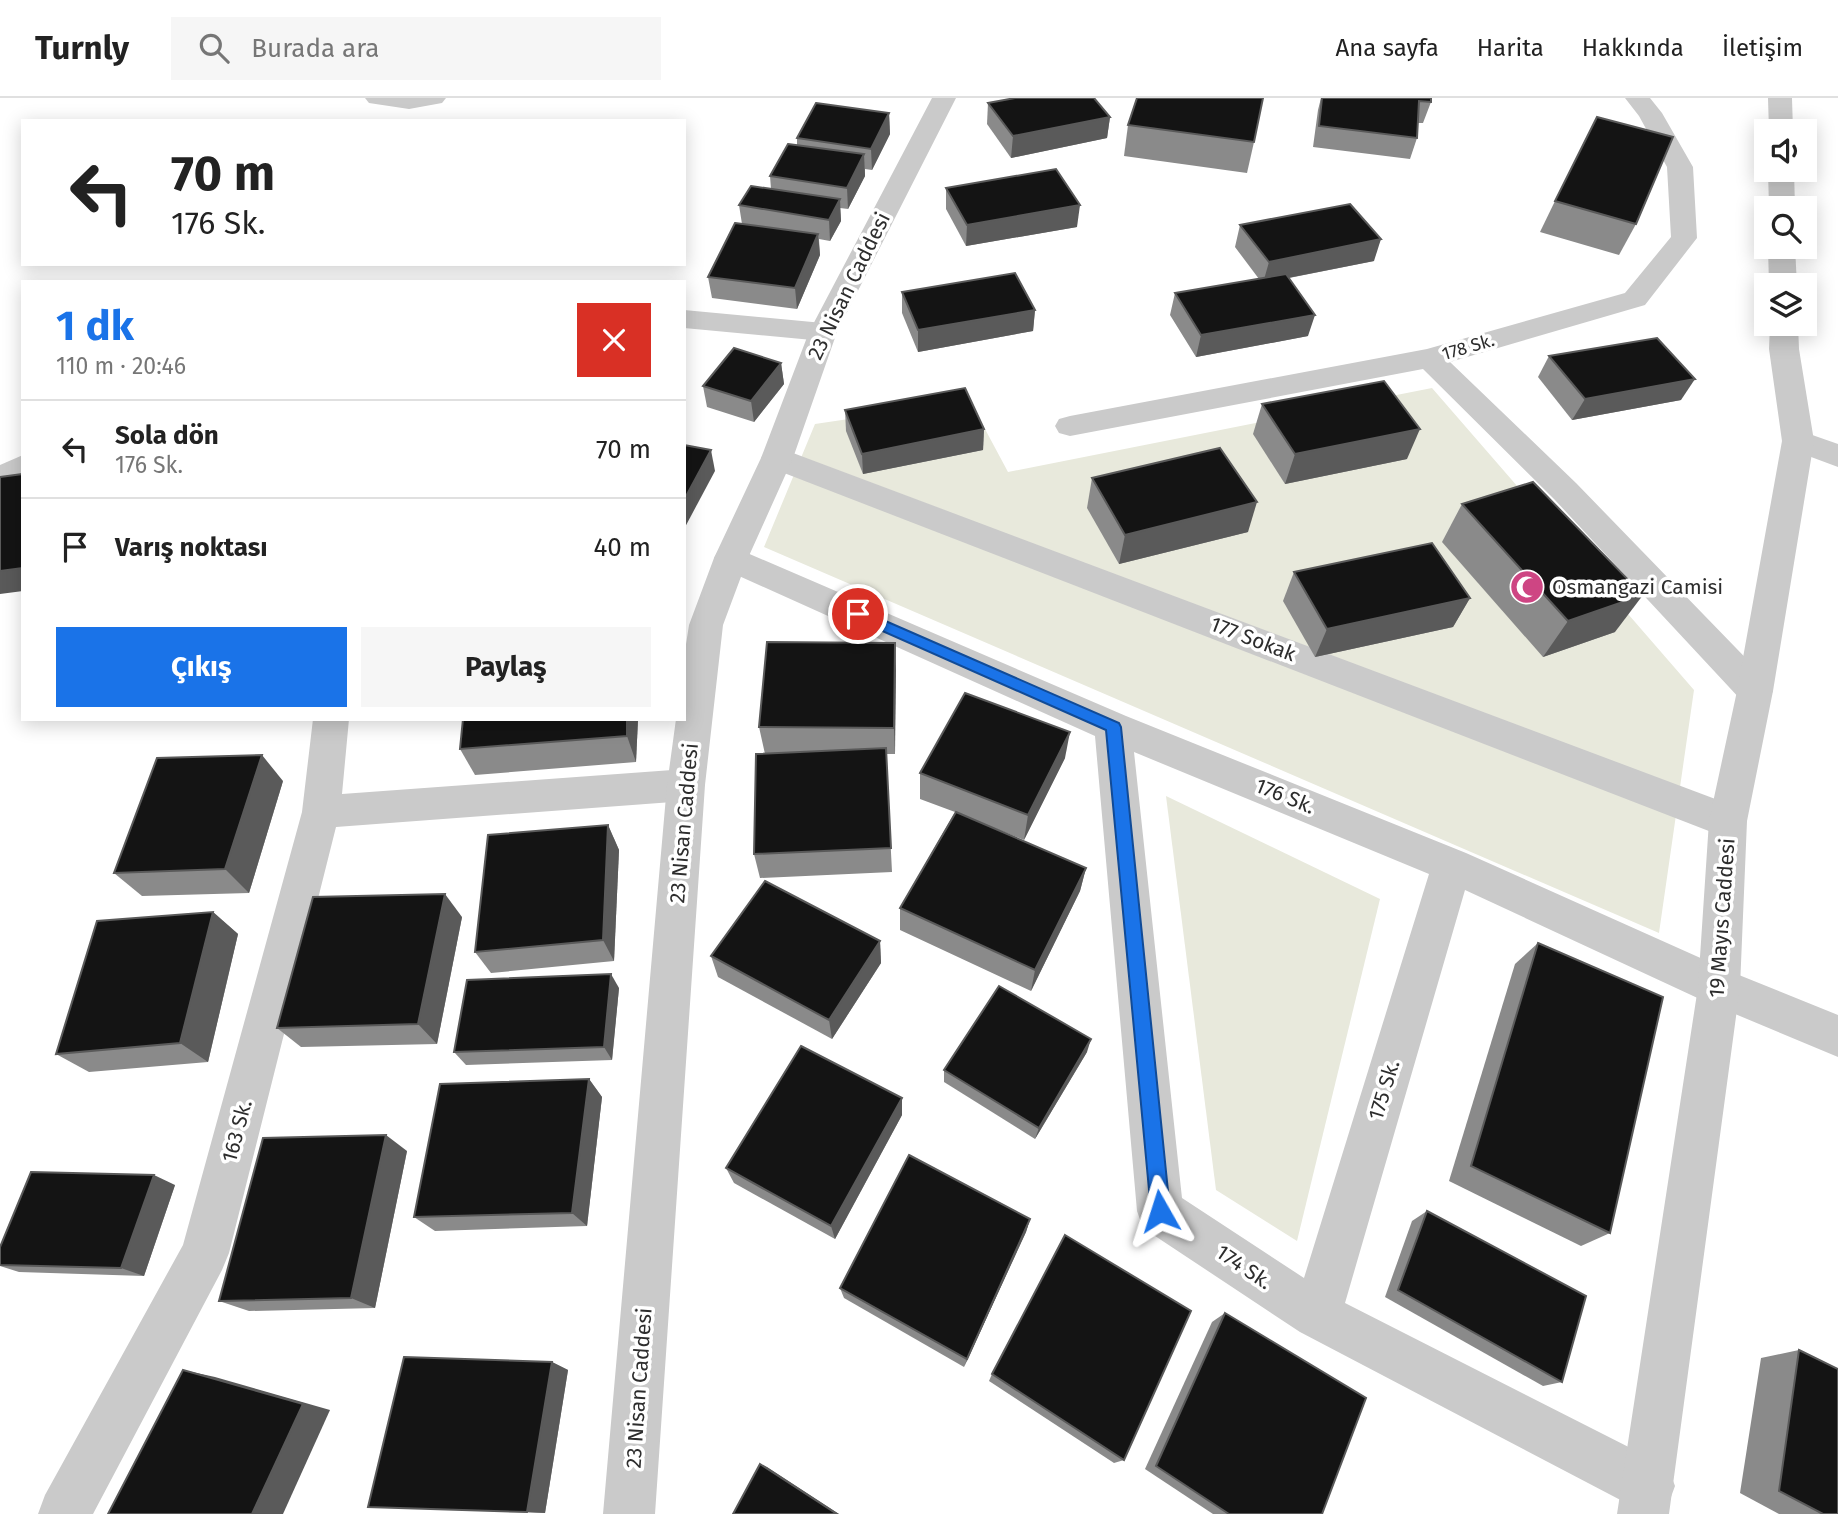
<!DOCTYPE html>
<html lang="tr">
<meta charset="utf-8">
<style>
:root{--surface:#fff;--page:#f6f6f6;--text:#222;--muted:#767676;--line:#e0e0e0;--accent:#1a73e8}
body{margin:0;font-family:"Fira Sans",sans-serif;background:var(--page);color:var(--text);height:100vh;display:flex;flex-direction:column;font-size:26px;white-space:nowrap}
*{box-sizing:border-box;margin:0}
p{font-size:23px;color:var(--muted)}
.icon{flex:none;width:38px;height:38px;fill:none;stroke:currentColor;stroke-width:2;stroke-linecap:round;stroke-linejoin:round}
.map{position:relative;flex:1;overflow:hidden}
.side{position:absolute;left:21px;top:182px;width:665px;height:441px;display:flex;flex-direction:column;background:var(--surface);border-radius:0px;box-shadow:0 4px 18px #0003}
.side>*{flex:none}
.guide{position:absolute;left:21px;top:21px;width:665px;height:147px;border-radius:0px;box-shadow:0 4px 18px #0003;background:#fff;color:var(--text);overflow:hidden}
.controls{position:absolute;left:1754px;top:21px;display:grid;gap:14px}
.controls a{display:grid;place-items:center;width:63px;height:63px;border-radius:0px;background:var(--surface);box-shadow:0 4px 18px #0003;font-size:35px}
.pin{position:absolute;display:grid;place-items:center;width:60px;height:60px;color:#fff;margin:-30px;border:4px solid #fff;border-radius:50%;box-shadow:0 2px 7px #0007}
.me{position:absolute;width:77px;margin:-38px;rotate:354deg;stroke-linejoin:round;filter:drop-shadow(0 0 5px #0008)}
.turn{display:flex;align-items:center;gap:24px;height:147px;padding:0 35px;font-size:32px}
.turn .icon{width:91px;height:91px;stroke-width:2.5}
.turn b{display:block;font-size:49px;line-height:60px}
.round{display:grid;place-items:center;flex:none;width:74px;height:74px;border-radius:0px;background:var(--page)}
.head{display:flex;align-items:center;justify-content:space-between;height:119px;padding:0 35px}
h1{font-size:42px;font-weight:700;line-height:52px;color:var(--accent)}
.cta{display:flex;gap:14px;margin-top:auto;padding:14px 35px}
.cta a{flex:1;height:80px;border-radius:0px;background:var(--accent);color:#fff;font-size:28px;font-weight:700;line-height:80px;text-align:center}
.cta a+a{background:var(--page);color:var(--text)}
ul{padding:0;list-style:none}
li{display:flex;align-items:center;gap:21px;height:98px;padding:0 35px;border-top:2px solid var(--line)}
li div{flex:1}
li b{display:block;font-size:26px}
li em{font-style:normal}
header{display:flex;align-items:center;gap:42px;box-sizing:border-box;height:98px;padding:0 35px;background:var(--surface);border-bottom:2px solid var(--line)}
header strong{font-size:33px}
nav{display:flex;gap:38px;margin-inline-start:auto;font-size:24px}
.search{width:490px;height:63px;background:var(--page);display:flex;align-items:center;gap:18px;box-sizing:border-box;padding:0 24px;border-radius:0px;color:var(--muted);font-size:26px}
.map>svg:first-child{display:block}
.green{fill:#e8e9dc}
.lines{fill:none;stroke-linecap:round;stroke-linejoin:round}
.minor{fill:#cacaca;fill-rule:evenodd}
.tertiary{fill:#cacaca;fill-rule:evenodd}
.wall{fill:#8a8a8a}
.shaded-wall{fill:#5a5a5a}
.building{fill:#141414;stroke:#5a5a5a;stroke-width:2}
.route{fill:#1a73e8;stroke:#114b97;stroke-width:2}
.labels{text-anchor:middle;stroke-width:7;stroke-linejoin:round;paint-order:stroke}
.far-street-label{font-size:18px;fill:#2d2d2d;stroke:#fff}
.street-label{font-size:21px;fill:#2d2d2d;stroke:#fff}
.poi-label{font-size:21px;fill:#2d2d2d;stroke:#fff;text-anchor:start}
</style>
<header>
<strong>Turnly</strong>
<div class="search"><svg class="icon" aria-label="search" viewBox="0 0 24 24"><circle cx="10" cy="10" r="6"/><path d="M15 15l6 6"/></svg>Burada ara</div>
<nav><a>Ana sayfa</a><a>Harita</a><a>Hakkında</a><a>İletişim</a></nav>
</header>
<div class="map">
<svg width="1838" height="1416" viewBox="0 0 1838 1416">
<rect width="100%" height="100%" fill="#fff"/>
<g class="green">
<path d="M1432,290L1694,592L1659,835L764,449L815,326L970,303L1008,374Z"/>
<path d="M1166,698L1380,801L1297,1143L1216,1092Z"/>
</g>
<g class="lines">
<g class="minor">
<path d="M1625,0H1650L1662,15L1693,69L1697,140L1645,207L1450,264L1576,385L1768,583L1773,593L1768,603L1755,607L1742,603L1554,401L1423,271L1070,338L1059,335L1055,328L1059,321L1070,318L1427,251L1625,195L1671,139L1667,69L1639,18Z"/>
<path d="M684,212L823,225L833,228L837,234L833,240L823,243L684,230Z"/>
<path d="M1798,332L1838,346V369L1787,350L1782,343L1787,336Z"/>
<path d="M777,349L1742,711L1747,723L1742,735L1728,740L1714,735L766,368L761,360L766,352Z"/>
<path d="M23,357V382L0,392V367Z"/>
<path d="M731,448L1126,618L1466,755L1734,875L1838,917V959L1704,903L1465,792L1345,1205L1668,1369L1675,1388L1668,1407L1649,1414L1630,1407L1300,1234L1143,1130L1137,1113L1095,638L719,469L714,460L719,451ZM1134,654L1429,776L1304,1180L1182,1100Z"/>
<path d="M313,621H349L342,696L686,671L699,676L705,687L699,698L686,703L336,729L229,1155L222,1172L93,1416H38L45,1397L183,1147L302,714Z"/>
</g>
<g class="tertiary">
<path d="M365,0H446L442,5L409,11L369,5Z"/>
<path d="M932,0H956L837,234L793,360L748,460L723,527L705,687L655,1416H603L667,687L676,621H684V559L689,527L714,460L761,360L809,234Z"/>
<path d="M1768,0H1792L1793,33H1769Z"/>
<path d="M1768,72H1794L1795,110H1769Z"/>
<path d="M1768,149H1795L1797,187H1769Z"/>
<path d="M1770,226H1798L1799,251L1814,343L1773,593L1747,723L1740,889L1669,1416H1617L1698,889L1709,723L1737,593L1782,343L1769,251Z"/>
</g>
</g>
<g class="wall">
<path d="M1321,0H1431V4L1423,25H1418L1417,40L1410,61L1313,49L1318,12Z"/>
<path d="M988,5L1110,19L1107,40L1011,60L987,26Z"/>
<path d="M889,15L890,36L872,72L865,71V78L848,111L840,110L841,123L830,143L819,141L820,157L797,211L712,200L708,179L742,126L739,107L771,91L770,78L797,47V40Z"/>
<path d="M1128,27L1254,44L1247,75L1124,58Z"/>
<path d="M946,90L1077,129L966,148L946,111Z"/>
<path d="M1555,103L1636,126L1619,157L1540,134Z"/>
<path d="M1240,127L1374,163L1289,180L1308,238L1196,259L1170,217L1175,195L1259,181L1235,149Z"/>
<path d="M902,194L1035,212L1033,233L918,254L902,215Z"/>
<path d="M1549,258L1681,302L1572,322L1538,279Z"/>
<path d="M781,265L784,286L754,324L707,309L703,288Z"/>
<path d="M1262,306L1407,361L1285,386L1253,336Z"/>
<path d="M845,312L984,331L983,352L863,376L846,333Z"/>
<path d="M1092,380L1248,434L1119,466L1087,410Z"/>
<path d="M1462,406L1615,534L1543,559L1442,444Z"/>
<path d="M1294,474L1470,500L1453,529L1315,559L1283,503Z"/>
<path d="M895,545V656H886L892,774L760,780L754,756L765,656L759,629Z"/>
<path d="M638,621L636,664L475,677L460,651Z"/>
<path d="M1065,660L1024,742L979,724L1086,770L1080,793L1031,893L900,832V810L955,714L920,701V675Z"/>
<path d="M283,683L249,795L142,798L114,775Z"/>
<path d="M608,727L619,752L614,863L491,875L475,854Z"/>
<path d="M213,814L238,836L208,964L89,974L56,956Z"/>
<path d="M462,819L437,946L301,949L277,930Z"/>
<path d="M880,843L881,865L832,941L718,879L711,858Z"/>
<path d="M1538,845L1610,1135L1581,1148L1449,1083L1515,866Z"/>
<path d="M619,890L612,962L466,967L454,954Z"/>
<path d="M1087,954L1035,1041L944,984V972Z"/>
<path d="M589,981L602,999L587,1128L435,1133L414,1119Z"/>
<path d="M902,1000V1017L835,1141L734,1085L726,1070Z"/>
<path d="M407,1053L375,1210L249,1213L219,1203Z"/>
<path d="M175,1087L144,1178L19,1174L0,1168V1149Z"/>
<path d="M1427,1113L1562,1284L1543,1288L1385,1199L1412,1123Z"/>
<path d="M1030,1121L1026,1134L964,1269L844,1200L840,1190Z"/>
<path d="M1225,1215L1322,1416H1213L1145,1371L1212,1224Z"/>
<path d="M1799,1252L1838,1416H1779L1740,1395L1761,1260Z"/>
<path d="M552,1264L568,1272L545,1415L368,1409Z"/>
<path d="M992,1276L1124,1362L1114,1365L989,1283Z"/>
</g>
<g class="shaded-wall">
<path d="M889,15L890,36L872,72L871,51Z"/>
<path d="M1110,19L1107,40L1011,60L1013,38Z"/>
<path d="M864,56L865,78L848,111L847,90Z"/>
<path d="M840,101L841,123L830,143L829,122Z"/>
<path d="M1080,107L1077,129L966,148L967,127Z"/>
<path d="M818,136L820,157L797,211L795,190Z"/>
<path d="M1381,141L1374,163L1263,185L1269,164Z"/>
<path d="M1035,212L1033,233L918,254V232Z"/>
<path d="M1315,217L1308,238L1196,259L1201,237Z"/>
<path d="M781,265L784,286L754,324L751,303Z"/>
<path d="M1695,281L1681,302L1572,322L1585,301Z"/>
<path d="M984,331L983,352L863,376L862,356Z"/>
<path d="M1420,331L1407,361L1285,386L1295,356Z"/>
<path d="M711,352L715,373L684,431V402Z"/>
<path d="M1257,404L1248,434L1119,466L1125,437Z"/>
<path d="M23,470V493L0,496V473Z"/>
<path d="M1643,497L1615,534L1543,559L1568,523Z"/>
<path d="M1470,500L1453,529L1315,559L1327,531Z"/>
<path d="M895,545L896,572L895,656L894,630Z"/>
<path d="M627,621H638L636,664L627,638Z"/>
<path d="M1070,634L1065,660L1024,742L1028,717Z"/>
<path d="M262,657L283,683L249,795L225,771Z"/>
<path d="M608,727L619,752L614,863L603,842Z"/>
<path d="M1086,770L1080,793L1031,893L1035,872Z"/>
<path d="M445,796L462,819L437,946L418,926Z"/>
<path d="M213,814L238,836L208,964L180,945Z"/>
<path d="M880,843L881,865L832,941L829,922Z"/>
<path d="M611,876L619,890L612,962L604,949Z"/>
<path d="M1091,941L1087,954L1035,1041L1039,1030Z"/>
<path d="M589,981L602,999L587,1128L572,1115Z"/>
<path d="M902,1000V1017L835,1141L831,1128Z"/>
<path d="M386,1037L407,1053L375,1210L351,1200Z"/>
<path d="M154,1077L175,1087L144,1178L121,1170Z"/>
<path d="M1030,1121L1026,1134L964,1269L967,1261Z"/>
<path d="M552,1264L568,1272L545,1415L527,1414Z"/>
<path d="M183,1272L215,1279L330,1312L283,1416H252Z"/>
<path d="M760,1366L767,1369L839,1416H837Z"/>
</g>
<g class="building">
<path d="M1015,0H1094L1110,19L1013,38L988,5Z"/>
<path d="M1137,0H1263L1254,44L1128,27Z"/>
<path d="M1322,0H1431V4L1419,3L1417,40L1319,28Z"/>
<path d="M816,5L889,15L871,51L797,40Z"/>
<path d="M1597,19L1673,39L1636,126L1555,103Z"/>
<path d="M788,46L864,56L847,90L770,78Z"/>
<path d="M1056,71L1080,107L967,127L946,90Z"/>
<path d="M751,88L840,101L829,122L739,107Z"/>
<path d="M1350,106L1381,141L1269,164L1240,127Z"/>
<path d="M735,125L818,136L795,190L708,179Z"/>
<path d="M1015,175L1035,212L918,232L902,194Z"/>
<path d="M1286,176L1315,217L1201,237L1175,195Z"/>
<path d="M1657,240L1695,281L1585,301L1549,258Z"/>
<path d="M734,250L781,265L751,303L703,288Z"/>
<path d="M1384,283L1420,331L1295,356L1262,306Z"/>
<path d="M965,290L984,331L862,356L845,312Z"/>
<path d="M684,347L711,352L684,402Z"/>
<path d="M1220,350L1257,404L1125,437L1092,380Z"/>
<path d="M23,376V470L0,473V379Z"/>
<path d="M1533,384L1643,497L1568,523L1462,406Z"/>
<path d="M1432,445L1470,500L1327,531L1294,474Z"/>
<path d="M767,544L895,545L894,630L759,629Z"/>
<path d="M965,595L1070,634L1028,717L920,675Z"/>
<path d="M463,621H627V638L460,651Z"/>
<path d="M886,650L891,750L754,756L756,656Z"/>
<path d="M262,657L225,771L114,775L157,660Z"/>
<path d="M956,714L1086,770L1035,872L900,810Z"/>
<path d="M608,727L603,842L475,854L488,737Z"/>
<path d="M765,783L880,843L829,922L711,858Z"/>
<path d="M445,796L418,926L277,930L313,799Z"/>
<path d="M213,814L180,945L56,956L97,823Z"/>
<path d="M1538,845L1663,899L1610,1135L1471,1068Z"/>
<path d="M611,876L604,949L454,954L467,882Z"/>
<path d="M999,888L1091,941L1039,1030L944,972Z"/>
<path d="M801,948L902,1000L831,1128L726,1070Z"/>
<path d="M589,981L572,1115L414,1119L440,986Z"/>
<path d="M386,1037L351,1200L219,1203L263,1040Z"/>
<path d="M909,1057L1030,1121L967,1261L840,1190Z"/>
<path d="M31,1074L154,1077L121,1170L0,1167V1149Z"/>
<path d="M1427,1113L1586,1198L1562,1284L1398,1192Z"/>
<path d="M1065,1137L1191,1213L1124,1362L992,1276Z"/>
<path d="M1225,1215L1366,1300L1322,1416H1229L1156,1368Z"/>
<path d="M1799,1252L1838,1271V1416H1823L1779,1393Z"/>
<path d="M404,1259L552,1264L527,1414L368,1409Z"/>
<path d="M183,1272L303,1306L252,1416H108Z"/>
<path d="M760,1366L837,1416H733Z"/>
</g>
<path class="route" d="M858,511L1119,625L1121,629L1170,1113L1167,1120L1160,1123L1154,1120L1151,1113L1106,632L853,520L851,516Z"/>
<defs>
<g id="mosque-disc" transform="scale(1.75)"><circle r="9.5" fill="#ce4583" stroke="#fff"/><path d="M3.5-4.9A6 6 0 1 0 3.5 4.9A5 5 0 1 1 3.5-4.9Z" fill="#fff"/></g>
</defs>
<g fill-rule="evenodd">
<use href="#mosque-disc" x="1527" y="489"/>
</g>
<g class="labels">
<g class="far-street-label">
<text transform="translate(1468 249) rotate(-16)" y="6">178 Sk.</text>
</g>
<g class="street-label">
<text transform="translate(849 188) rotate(-64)" y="7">23 Nisan Caddesi</text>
<text transform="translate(1253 541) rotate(21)" y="7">177 Sokak</text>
<text transform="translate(1285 698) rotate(22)" y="7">176 Sk.</text>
<text transform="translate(684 725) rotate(-85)" y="7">23 Nisan Caddesi</text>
<text transform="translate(1722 820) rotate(-86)" y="7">19 Mayıs Caddesi</text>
<text transform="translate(1384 992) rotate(-73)" y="7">175 Sk.</text>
<text transform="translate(237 1033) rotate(-75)" y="7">163 Sk.</text>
<text transform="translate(1244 1169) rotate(34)" y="7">174 Sk.</text>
<text transform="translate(639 1290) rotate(-86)" y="7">23 Nisan Caddesi</text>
</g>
<g class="poi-label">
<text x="1552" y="496">Osmangazi Camisi</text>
</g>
</g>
</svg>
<div class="controls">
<a><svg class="icon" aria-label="sound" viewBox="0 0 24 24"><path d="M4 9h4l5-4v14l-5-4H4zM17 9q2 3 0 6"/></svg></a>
<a><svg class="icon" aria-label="search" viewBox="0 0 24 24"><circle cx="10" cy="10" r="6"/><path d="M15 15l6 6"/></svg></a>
<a><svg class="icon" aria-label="layers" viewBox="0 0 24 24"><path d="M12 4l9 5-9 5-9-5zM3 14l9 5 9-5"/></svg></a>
</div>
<div class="pin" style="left:858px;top:516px;background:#d93025"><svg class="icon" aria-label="arrive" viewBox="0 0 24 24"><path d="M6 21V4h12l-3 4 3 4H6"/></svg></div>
<svg class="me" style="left:1160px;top:1113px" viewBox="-20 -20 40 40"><path d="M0-17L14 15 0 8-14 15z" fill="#1a73e8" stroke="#fff" stroke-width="4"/></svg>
<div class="guide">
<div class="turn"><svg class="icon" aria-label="left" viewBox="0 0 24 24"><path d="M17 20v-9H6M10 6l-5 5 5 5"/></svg><div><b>70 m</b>176 Sk.</div></div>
</div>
<section class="side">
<div class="head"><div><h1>1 dk</h1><p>110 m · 20:46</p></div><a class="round" style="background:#d93025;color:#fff"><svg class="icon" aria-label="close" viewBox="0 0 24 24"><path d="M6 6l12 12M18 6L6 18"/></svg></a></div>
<ul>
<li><svg class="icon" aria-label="left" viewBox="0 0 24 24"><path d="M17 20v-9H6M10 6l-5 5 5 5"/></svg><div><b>Sola dön</b><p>176 Sk.</p></div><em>70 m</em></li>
<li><svg class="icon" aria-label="arrive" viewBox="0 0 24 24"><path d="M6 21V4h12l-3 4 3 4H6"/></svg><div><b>Varış noktası</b></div><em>40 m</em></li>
</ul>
<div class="cta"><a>Çıkış</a><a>Paylaş</a></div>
</section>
</div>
